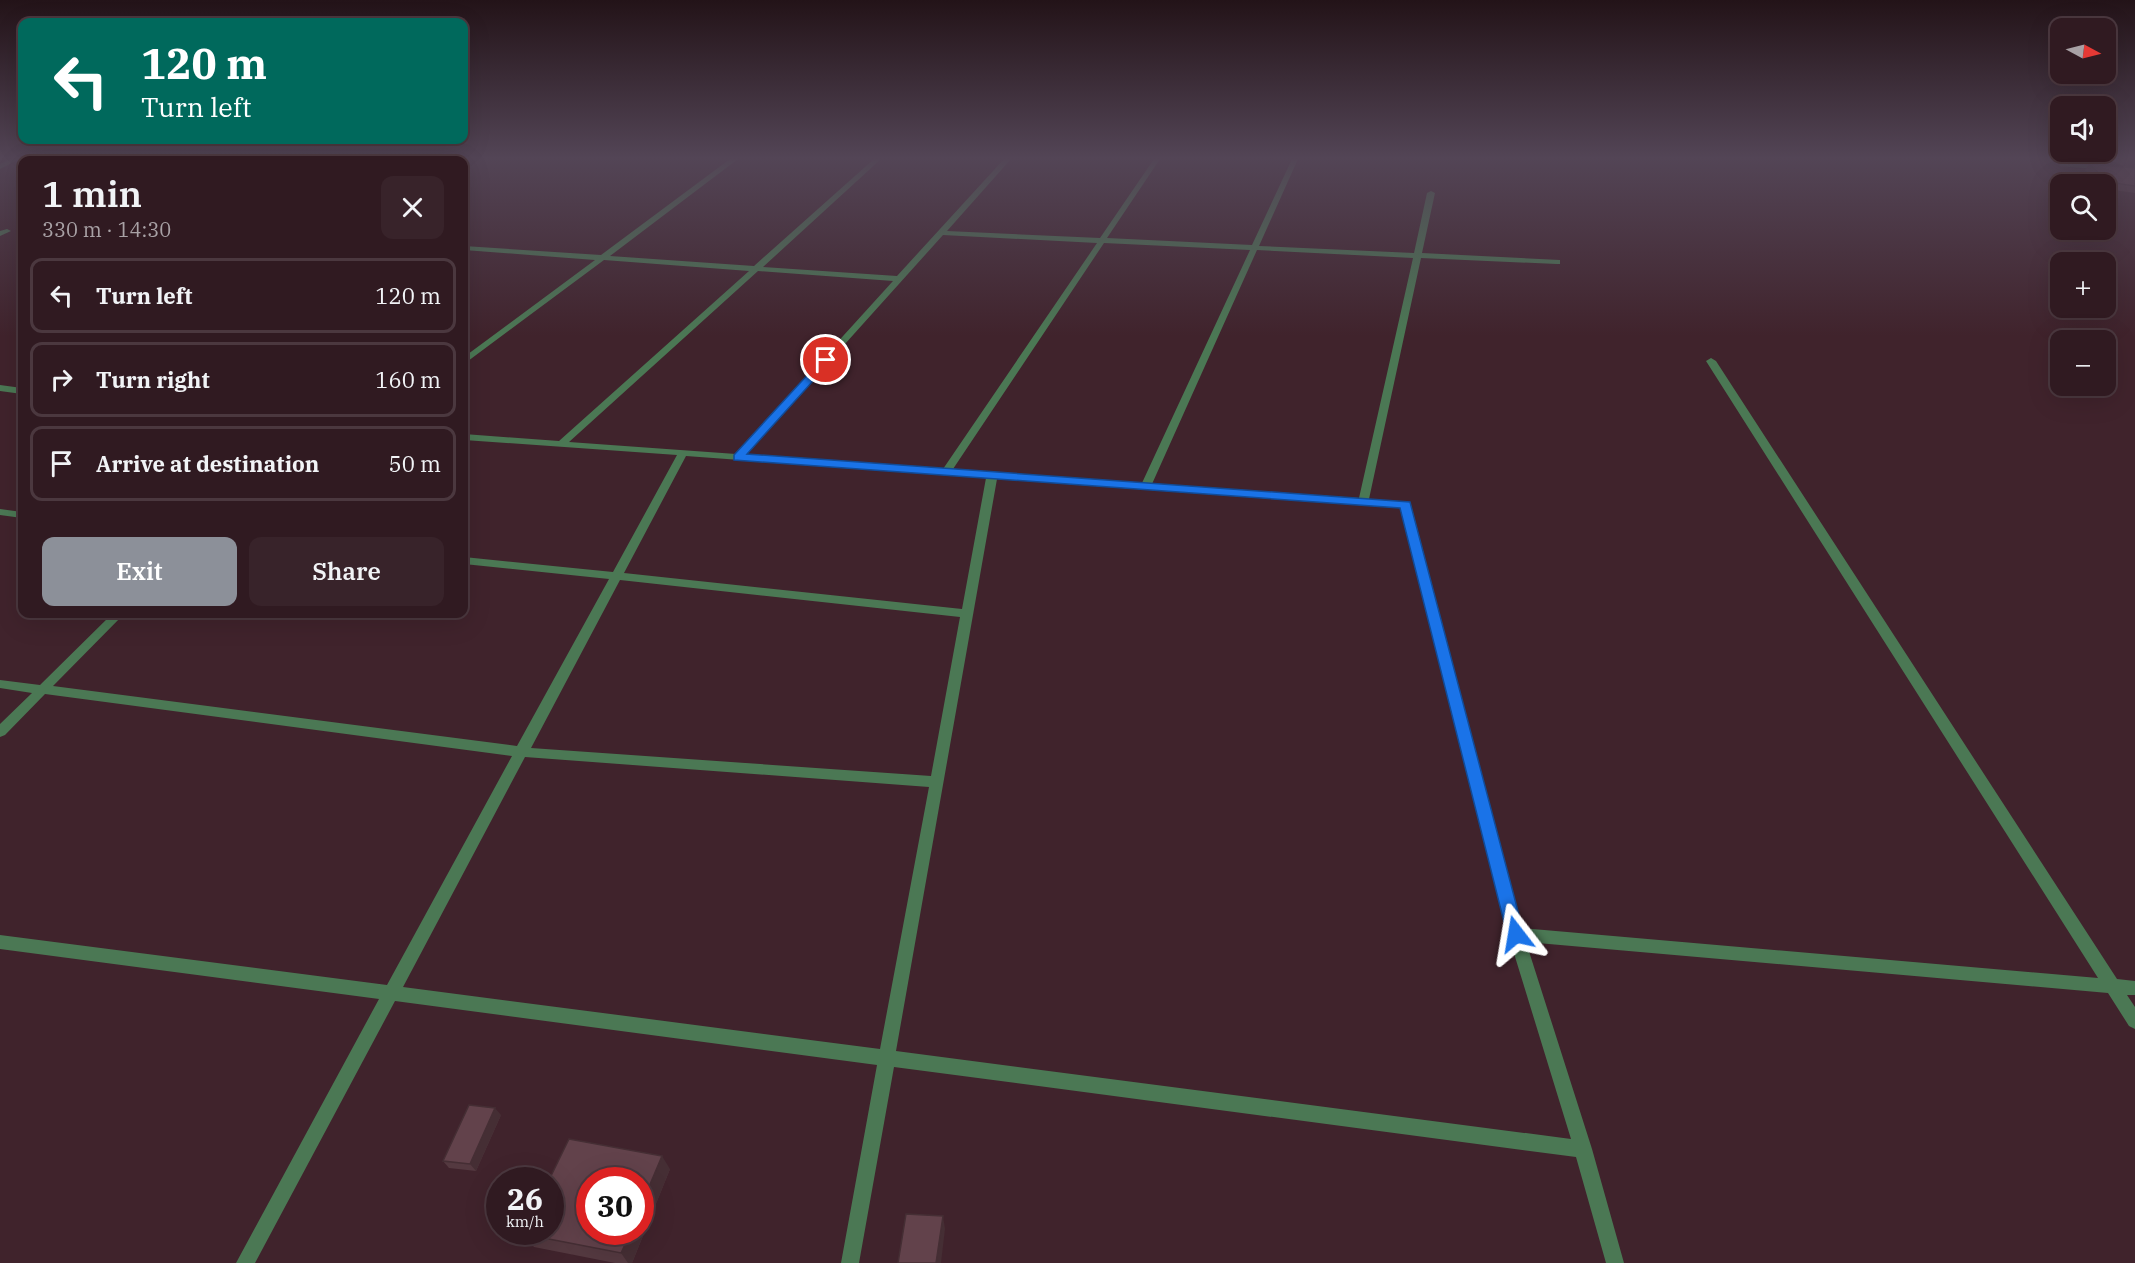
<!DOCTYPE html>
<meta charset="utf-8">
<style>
:root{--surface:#301a21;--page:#38232a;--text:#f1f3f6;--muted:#a8a1a5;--line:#4b383f;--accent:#8c9099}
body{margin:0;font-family:"IBM Plex Serif",serif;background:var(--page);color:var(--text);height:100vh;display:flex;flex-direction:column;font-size:22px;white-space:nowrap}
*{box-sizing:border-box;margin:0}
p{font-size:20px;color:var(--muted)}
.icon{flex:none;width:33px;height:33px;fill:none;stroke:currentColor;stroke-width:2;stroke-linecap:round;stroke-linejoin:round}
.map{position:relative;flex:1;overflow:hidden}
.drawer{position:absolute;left:18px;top:156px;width:450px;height:462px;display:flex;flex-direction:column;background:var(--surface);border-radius:12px;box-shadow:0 6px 24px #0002,0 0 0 2px var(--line)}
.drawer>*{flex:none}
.guide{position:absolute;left:18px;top:18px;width:450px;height:126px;border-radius:12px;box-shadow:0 6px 24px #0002,0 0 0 2px var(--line);background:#00695c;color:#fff;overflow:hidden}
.needle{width:39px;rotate:97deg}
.tools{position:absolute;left:2050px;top:18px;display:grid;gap:12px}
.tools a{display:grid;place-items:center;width:66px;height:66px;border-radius:12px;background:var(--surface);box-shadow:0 6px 24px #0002,0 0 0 2px var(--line);font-size:30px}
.speed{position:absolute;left:486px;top:1167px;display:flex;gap:12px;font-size:30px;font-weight:700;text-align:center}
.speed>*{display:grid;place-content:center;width:78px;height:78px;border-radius:50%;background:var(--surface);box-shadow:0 6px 24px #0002,0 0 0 2px var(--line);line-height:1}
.speed small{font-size:15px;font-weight:400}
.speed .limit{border:9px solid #d22;background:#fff;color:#111}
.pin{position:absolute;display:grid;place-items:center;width:51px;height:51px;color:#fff;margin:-26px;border:3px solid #fff;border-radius:50%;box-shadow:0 2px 6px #0007}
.me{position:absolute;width:66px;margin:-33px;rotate:346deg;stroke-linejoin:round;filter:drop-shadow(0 0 4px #0008)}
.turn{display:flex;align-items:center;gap:21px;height:126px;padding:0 24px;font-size:27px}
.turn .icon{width:78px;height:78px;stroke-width:2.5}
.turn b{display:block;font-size:42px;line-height:51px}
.round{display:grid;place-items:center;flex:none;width:63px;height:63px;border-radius:12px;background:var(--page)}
.summary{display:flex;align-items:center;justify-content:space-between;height:102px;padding:0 24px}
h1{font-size:36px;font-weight:600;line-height:45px}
.action{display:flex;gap:12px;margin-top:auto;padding:12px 24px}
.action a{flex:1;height:69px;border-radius:12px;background:var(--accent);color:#fff;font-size:24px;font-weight:600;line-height:69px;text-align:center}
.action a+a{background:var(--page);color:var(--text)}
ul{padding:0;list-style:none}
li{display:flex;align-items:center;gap:18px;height:75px;margin:0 12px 9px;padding:0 12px;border:3px solid var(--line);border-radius:12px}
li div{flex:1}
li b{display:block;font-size:22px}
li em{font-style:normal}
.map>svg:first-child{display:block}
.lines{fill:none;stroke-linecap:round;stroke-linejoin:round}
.street{fill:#4b7854;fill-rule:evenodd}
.wall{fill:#543940}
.shaded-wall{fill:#452e34}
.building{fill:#62424b;stroke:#452e34;stroke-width:1.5}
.route{fill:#1a73e8;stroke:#114b97;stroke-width:1.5}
</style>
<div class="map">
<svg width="2135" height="1263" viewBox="0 0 2135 1263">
<rect width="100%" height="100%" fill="#40232c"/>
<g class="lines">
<g class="street">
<path d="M10,159H19L0,169V164Z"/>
<path d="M730,159H738L610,256L754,266L874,159H881L763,267L897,276L1004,159H1011L947,231L1100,238L1154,159H1160L1107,238L1252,245L1292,159H1298L1259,246L1414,253L1427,193L1431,191L1435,193L1422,253L1560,260V264H1557L1421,258L1369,499L1406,502L1411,505L1522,928L2098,978L1706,361L1711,358L1716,361L2117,979L2135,981V995H2127L2135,1007V1029L2129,1026L2108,993L1526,942L1592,1149L1624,1263H1606L1576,1157L894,1067L859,1263H841L877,1065L395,1001L255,1263H236L379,999L0,949V935L387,985L512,756L45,694L5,735L0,737V724L32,693L0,688V680L40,685L112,614H124L53,686L517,746L609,579L464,564V557L613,572L677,455L464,440V434L559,441L749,271L604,260L464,364V357L595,260L464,250V246L601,255ZM943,235L1097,243L943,469L746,454ZM1104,243L1250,250L1142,483L953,469ZM1257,250L1413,258L1359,498L1152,484ZM758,271L893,281L736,454L569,442ZM686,456L986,478L962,609L624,573ZM997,479L1401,508L1508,934L1571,1139L896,1051ZM620,580L960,617L931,776L531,748ZM525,757L929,787L880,1049L403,987Z"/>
<path d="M2062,163L2135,168V172L2060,166L2059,165Z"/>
<path d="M7,229L11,231L0,236V231Z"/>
<path d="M0,385L22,388V394L0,391Z"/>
<path d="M0,509L22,512V518L0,515Z"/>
</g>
</g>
<g class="wall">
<path d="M2074,159H2128L2124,165L2076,162Z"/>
<path d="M2089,164L2135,168V193L2106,189V184H2100L2085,170Z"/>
<path d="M501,1115L476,1171L449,1168L443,1161Z"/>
<path d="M670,1169L632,1263H615L534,1247L523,1234Z"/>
</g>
<g class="shaded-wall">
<path d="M495,1108L501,1115L476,1171L470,1164Z"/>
<path d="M662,1156L670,1169L632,1263H628L621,1253L631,1232H640V1208Z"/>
<path d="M943,1216L945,1229L941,1263H936Z"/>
</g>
<g class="building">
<path d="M2089,164L2135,168V186L2108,182Z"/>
<path d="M469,1105L495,1108L470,1164L443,1161Z"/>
<path d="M569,1139L662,1156L640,1208V1180H590V1232H631L621,1253L523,1234L525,1232H550V1180H549Z"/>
<path d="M906,1214L943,1216L936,1263H898Z"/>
</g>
<linearGradient id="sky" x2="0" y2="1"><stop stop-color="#231318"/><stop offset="0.47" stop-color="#534556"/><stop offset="1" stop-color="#534556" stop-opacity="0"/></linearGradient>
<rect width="2135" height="336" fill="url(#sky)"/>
<path class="route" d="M823,358L832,360L747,454L1410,502L1524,934L1522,940L1516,942L1509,940L1507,934L1400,508L734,460V455Z"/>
</svg>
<div class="tools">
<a><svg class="needle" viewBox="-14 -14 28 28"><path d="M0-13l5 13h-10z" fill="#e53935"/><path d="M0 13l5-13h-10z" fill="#a8a1a5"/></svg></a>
<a><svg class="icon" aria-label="sound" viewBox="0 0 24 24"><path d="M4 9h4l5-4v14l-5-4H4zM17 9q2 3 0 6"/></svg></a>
<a><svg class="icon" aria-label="search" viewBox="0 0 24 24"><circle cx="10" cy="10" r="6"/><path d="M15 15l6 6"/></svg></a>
<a>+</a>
<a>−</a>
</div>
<div class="speed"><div>26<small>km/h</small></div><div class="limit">30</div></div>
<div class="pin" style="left:826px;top:360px;background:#d93025"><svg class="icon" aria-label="arrive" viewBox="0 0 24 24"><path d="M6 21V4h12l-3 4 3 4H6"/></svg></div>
<svg class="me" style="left:1516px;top:934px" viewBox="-20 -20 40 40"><path d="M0-17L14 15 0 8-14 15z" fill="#1a73e8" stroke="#fff" stroke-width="4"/></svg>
<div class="guide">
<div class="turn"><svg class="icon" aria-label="left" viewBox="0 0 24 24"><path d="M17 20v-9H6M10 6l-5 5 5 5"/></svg><div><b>120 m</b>Turn left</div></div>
</div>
<section class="drawer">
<div class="summary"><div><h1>1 min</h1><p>330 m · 14:30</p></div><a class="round"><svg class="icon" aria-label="close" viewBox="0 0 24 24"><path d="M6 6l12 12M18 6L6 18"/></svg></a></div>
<ul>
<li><svg class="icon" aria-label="left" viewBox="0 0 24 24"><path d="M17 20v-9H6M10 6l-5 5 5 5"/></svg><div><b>Turn left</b></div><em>120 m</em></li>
<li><svg class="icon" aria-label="right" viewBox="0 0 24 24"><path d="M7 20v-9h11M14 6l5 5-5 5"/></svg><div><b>Turn right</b></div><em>160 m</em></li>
<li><svg class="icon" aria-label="arrive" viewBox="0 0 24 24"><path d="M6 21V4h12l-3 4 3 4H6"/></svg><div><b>Arrive at destination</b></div><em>50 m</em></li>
</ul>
<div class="action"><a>Exit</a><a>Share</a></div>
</section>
</div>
